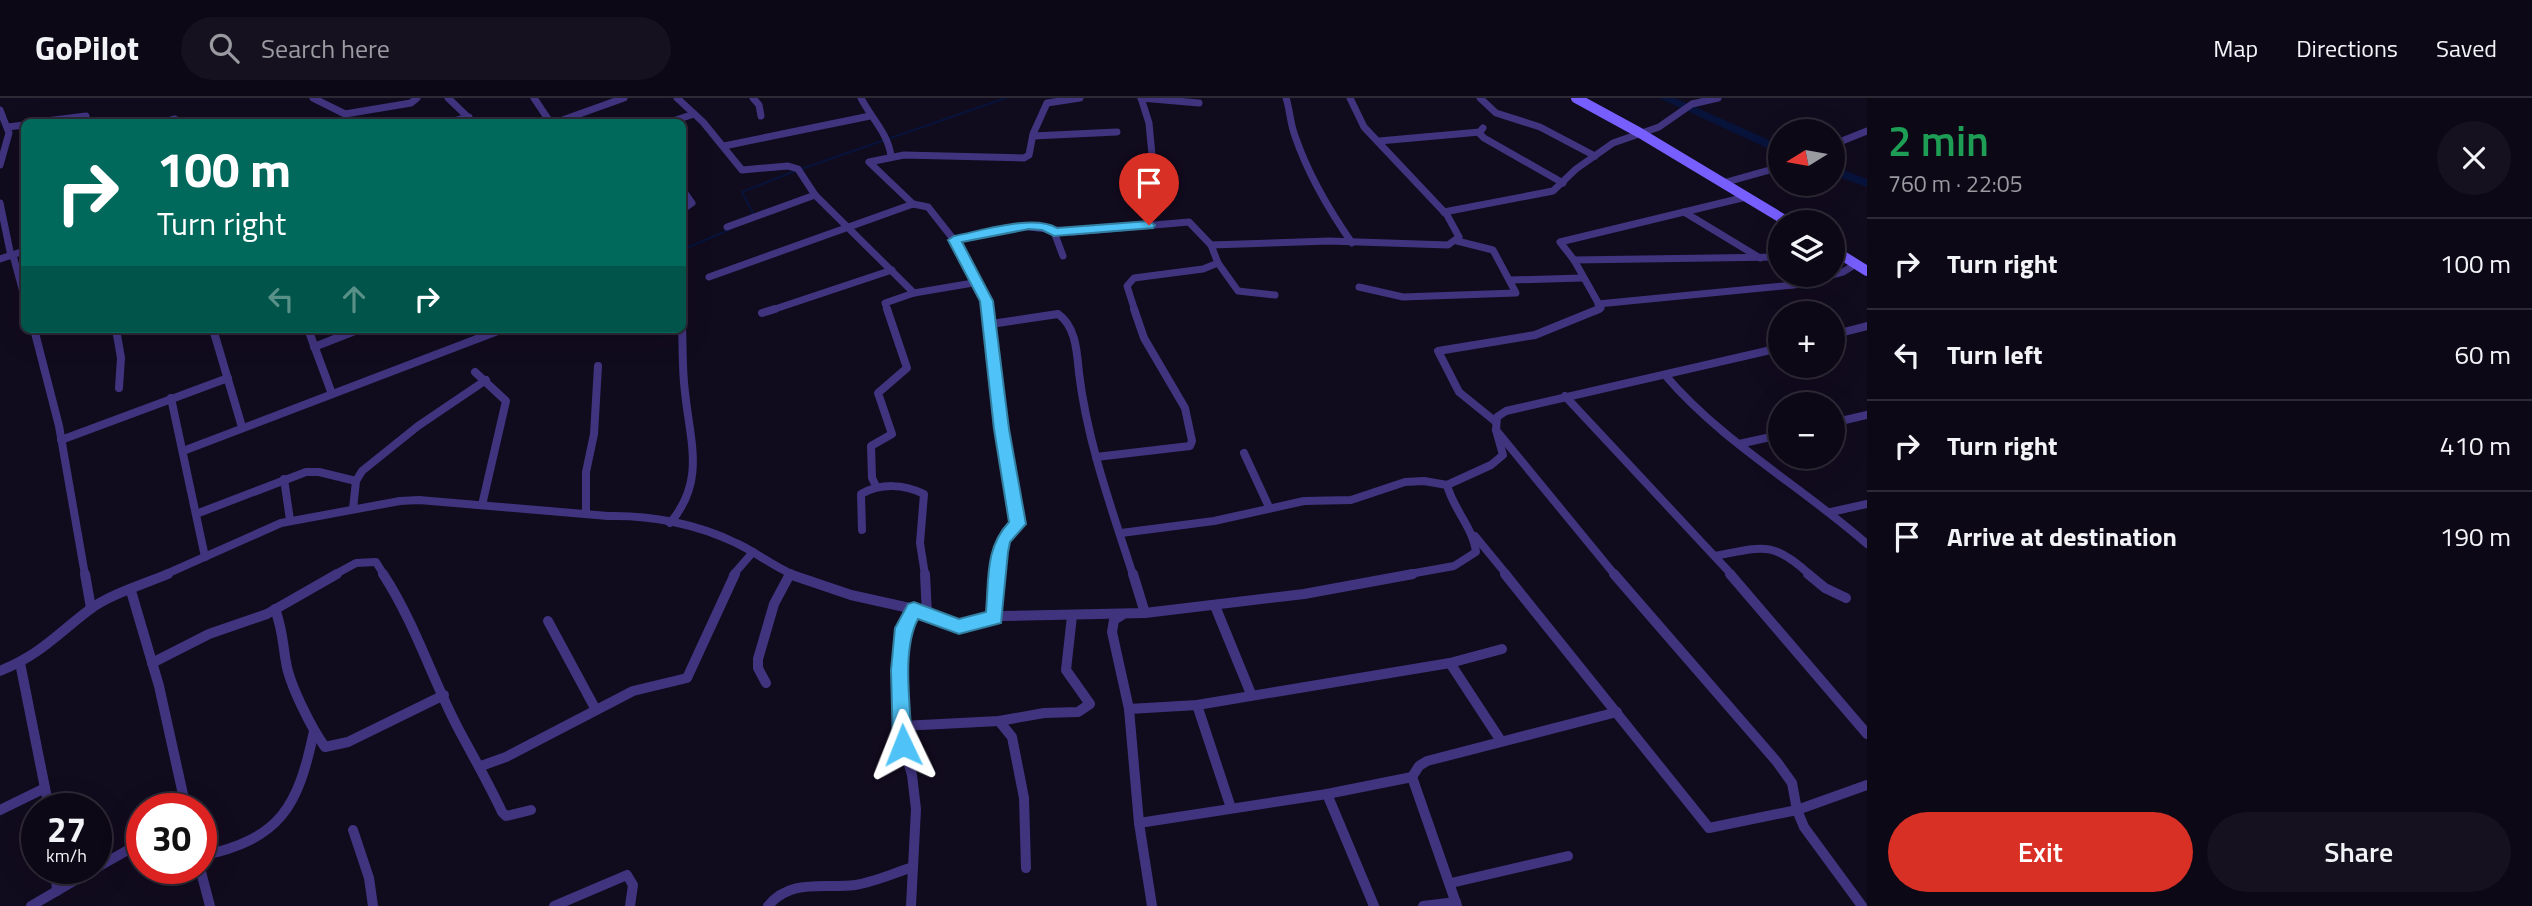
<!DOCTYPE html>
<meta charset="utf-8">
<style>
:root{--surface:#0d0816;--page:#16111f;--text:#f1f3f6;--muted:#9a9aa1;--line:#2d2935;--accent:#d93025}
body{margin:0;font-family:"Titillium Web",sans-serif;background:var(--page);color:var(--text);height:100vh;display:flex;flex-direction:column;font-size:26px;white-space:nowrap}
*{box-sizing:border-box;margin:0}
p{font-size:23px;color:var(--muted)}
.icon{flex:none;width:38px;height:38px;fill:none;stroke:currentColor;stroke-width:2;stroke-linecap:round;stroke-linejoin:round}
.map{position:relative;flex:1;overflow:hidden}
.details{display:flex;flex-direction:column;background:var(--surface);width:665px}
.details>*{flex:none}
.hud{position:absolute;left:21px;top:21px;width:665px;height:214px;border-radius:10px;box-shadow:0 7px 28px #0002,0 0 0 2px var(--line);background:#00695c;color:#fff;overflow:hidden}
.needle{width:46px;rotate:259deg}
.buttons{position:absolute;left:1768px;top:21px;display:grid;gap:14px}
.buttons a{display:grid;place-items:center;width:77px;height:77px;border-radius:50%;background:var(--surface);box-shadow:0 7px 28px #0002,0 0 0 2px var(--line);font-size:35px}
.speed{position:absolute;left:21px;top:695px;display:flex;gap:14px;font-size:35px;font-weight:700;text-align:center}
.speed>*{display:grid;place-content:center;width:91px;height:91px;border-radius:50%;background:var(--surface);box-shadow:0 7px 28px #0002,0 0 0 2px var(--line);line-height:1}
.speed small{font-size:18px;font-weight:400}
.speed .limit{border:10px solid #d22;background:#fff;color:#111}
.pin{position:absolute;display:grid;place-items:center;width:60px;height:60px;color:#fff;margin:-72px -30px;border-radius:50% 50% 50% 0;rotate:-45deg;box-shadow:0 0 7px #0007}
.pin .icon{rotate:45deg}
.me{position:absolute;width:77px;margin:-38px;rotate:358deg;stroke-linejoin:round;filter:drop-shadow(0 0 5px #0008)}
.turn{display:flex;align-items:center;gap:24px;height:147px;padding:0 21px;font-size:32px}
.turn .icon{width:91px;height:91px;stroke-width:2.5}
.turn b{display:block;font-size:49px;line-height:60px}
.lanes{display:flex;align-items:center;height:66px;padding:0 21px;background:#0003;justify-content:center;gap:35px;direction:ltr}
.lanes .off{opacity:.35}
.round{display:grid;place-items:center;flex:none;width:74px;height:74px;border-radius:37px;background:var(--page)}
.head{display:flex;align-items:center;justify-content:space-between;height:119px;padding:0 21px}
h1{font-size:42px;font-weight:600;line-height:52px;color:#1e9e55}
.action{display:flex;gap:14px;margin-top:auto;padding:14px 21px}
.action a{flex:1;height:80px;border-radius:42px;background:var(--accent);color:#fff;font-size:28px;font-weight:600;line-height:80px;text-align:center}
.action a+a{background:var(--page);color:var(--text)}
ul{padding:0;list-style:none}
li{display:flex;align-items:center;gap:21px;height:91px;padding:0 21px;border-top:2px solid var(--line)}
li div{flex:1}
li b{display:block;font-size:26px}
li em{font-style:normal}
header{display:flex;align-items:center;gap:42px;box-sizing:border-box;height:98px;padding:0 35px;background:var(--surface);border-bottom:2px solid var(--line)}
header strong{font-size:33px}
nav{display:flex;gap:38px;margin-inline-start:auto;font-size:24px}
.search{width:490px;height:63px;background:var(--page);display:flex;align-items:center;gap:18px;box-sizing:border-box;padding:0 24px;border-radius:38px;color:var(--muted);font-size:26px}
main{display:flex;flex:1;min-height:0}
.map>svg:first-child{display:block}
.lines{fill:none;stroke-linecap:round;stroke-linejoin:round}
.stream{stroke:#07133b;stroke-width:2}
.river{fill:#07133b;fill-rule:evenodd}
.street-far2{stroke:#40347f;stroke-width:7}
.street-far1{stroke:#40347f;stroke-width:8}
.street{stroke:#40347f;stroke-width:10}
.secondary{stroke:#775fff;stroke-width:10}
.route{fill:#4fc3f7;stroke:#337fa1;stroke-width:2}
</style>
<header>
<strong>GoPilot</strong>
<div class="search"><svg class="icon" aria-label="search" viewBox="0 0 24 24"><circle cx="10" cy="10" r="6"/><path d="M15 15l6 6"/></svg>Search here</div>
<nav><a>Map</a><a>Directions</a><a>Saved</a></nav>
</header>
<main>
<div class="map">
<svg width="1867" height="808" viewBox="0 0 1867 808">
<rect width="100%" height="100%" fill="#110b1e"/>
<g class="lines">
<g class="stream">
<path d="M801,71L1006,0"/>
<path d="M751,119L753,115L742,94L795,73"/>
<path d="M682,152L731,131"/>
</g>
<g class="river">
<path d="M1659,0H1675L1780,47V56Z"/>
<path d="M1832,68L1867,81V89L1832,77Z"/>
</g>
<g class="street-far2">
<path d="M313,0L345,16L411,5L417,0"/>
<path d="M448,0L473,24"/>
<path d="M534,0L550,24"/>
<path d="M677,0L703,24L742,72L788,68L798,71L815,97L914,195L885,205L888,213"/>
<path d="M753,0L759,7L761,18"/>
<path d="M861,0C871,20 888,35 891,58"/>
<path d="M1141,0L1149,25L1152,57"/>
<path d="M1141,0L1199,5"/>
<path d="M1286,0C1290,12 1290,25 1295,38C1308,76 1329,112 1352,145"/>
<path d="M1480,0L1496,15L1540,29L1595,58"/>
<path d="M0,12L9,35L0,67"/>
<path d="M38,24L86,18L87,24"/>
<path d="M164,24L175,21"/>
<path d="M450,24L469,19"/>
<path d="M557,24L624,0"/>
<path d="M670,24L694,16"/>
<path d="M8,29L24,27"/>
<path d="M1483,30L1479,35L1484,40L1563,85"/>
<path d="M1787,33L1791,32"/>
<path d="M1033,38L1117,34"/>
<path d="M1379,43L1480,34"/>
<path d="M1832,47L1867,33"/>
<path d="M724,48L870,18"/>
<path d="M1723,85L1780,69"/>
<path d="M682,91L692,105L682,112"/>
<path d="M0,105L11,158"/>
<path d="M913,106L869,64L904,57L1024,60L1029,57L1033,36L1047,5L1080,0"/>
<path d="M1444,114L1553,93L1576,71L1613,45L1659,29L1692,6L1718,0"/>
<path d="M1684,114L1760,160"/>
<path d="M727,129L815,97"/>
<path d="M1054,134L1063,158"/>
<path d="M954,142L985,198L988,213"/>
<path d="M1211,147L1329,143L1448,147L1459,139L1447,117L1364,29L1350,0"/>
<path d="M13,157L24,198"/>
<path d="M0,161L24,153"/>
<path d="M1574,162L1560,144L1746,99"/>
<path d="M709,179L913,106L928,109L954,142L1021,128L1073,134L1189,124L1211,147L1218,165L1238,193L1275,197"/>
<path d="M1511,182L1582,180"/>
<path d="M1359,189L1403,199L1516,195L1493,152L1457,143"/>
<path d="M914,195L979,184"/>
<path d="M1598,206L1794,187L1843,174L1856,166"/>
<path d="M769,213L892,172"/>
<path d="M1135,213L1127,188L1134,180L1203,171L1218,165"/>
<path d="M1595,213L1601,210L1574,162L1780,159"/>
</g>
<g class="street-far1">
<path d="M988,211L1001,331L1018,419V426L1003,441L998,477"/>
<path d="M762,215L775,211"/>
<path d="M991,226L1058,216C1076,228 1077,255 1079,275C1087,343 1112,412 1133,477"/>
<path d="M34,231L59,328L85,477"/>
<path d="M116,231L121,260L119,290"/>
<path d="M213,231L242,329"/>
<path d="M308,231L332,296"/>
<path d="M1832,237L1867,228"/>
<path d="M314,249L360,231"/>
<path d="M475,274L506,303L482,407"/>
<path d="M1665,277C1722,344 1801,388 1867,446"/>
<path d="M1565,298L1732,477"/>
<path d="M171,300L205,459"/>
<path d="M1496,324L1459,294L1438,253L1535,237L1599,211"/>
<path d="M1832,325L1867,317"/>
<path d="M1496,332L1615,477"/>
<path d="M61,342L228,280"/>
<path d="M1739,346L1780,337"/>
<path d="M183,353L503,231"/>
<path d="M1244,355L1269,409"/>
<path d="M1096,359L1190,348L1192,343L1185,310L1144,240L1134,211"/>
<path d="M284,381L290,422"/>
<path d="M1447,387L1491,367L1503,357L1496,332L1497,319L1506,313L1780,250"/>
<path d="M876,388L872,380L871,348L892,336L878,295L907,270L887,211"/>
<path d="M353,411L356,383L362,373L418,328L486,282"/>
<path d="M1831,414L1867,406"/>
<path d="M586,415V374L594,336L598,268"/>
<path d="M196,416L306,374H319L356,383"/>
<path d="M670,425C706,383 690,344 685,294C682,272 683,250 682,228"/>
<path d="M862,432L861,396C881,385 904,386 924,396L920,445L925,477"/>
<path d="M1121,435L1214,423L1304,403L1351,402L1405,384L1424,383L1447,387"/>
<path d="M1475,438L1507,477"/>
<path d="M1715,458C1762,449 1773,442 1810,477"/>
<path d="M164,477L281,425L400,403L419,402L608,418C651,417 697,426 736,445C756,454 774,469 794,477"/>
<path d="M334,477L356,465L376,464L384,477"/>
<path d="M733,477L753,454"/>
<path d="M1404,477L1454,468L1476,454C1473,429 1453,411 1447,387"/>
</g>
<g class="street">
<path d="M85,476L91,510"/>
<path d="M383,476C415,525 432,581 459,632C474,660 489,686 502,714L506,718L531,712"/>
<path d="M789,476L851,497L914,511L949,527L959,528L1001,518L1145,515L1304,496L1413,476"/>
<path d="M925,476L927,517"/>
<path d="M1133,476L1145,515"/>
<path d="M1505,476L1709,730L1797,712L1867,687"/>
<path d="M1614,476L1777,664L1792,685L1797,712L1804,729L1862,808"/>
<path d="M1730,476L1867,636"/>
<path d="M1808,476L1825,490L1846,500"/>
<path d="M131,493L159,588L186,710"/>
<path d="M1215,508L1251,596"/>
<path d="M275,511C283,533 282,542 286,564C289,586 312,631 325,649L348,644L444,597"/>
<path d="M1122,517L1114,522L1112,534L1129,611L1139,725L1152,808"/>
<path d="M995,520L998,476"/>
<path d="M548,523L596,612"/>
<path d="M20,565L49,710"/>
<path d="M152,565L209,536L267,516L337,476"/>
<path d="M1450,565L1501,643"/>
<path d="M0,573C41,556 55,538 89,512C108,497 144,486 168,476"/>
<path d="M766,585L758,570V561L774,506L790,476"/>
<path d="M1197,607L1231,710"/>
<path d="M1129,611L1197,607L1450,565L1502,551"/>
<path d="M999,623L1012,639L1024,700L1026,770"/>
<path d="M902,628L999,623L1044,615L1078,614L1090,606L1066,572L1072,518"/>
<path d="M481,668L506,659L633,593L687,580L735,476"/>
<path d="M1412,679L1457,808"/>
<path d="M1327,696L1374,808"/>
<path d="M0,712L45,690"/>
<path d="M1139,725L1327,696L1412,679L1419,668L1427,663L1617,614"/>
<path d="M353,732L369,780L373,808"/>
<path d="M201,758C281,741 298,709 314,633"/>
<path d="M55,770L57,793"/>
<path d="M96,770L142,744"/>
<path d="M200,770L210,808"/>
<path d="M1451,785L1568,758"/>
<path d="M31,808L96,770"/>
<path d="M554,808L627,777L633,787L630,808"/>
<path d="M768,808C791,780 823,791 855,787C875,784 894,775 913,769"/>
<path d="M911,808L916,711L912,677L903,647L900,572L904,530L914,511"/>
<path d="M1423,808L1456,804"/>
</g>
<g class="secondary">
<path d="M1576,0L1640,35L1788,124"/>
<path d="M1832,151L1867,173"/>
</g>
</g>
<path class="route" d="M1149,123L1155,127L1153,130L1054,138L1042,132L1029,131L962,144L993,203L1009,331L1026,426L1010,444L1008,454L1001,525L959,536L918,521C901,552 911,612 912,647L909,653L903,656L896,653L893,647L891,572L895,530L908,506L914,504L959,521L986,514C989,480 985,450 1009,424L994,331L980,203L948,142L954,138C981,133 1033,116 1057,130Z"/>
</svg>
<div class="buttons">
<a><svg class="needle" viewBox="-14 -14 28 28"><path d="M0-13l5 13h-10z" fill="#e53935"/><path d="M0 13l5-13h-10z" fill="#9a9aa1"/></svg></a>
<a><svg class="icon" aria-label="layers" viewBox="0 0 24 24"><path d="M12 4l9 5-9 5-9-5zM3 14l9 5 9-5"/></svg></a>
<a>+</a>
<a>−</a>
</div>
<div class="speed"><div>27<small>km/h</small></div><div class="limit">30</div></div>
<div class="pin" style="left:1149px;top:127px;background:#d93025"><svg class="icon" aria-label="arrive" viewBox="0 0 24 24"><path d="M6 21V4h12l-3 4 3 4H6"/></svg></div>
<svg class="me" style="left:903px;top:647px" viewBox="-20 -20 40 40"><path d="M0-17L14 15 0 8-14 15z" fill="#4fc3f7" stroke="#fff" stroke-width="4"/></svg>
<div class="hud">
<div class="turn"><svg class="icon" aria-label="right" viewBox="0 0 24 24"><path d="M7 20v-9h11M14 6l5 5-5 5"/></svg><div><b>100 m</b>Turn right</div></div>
<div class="lanes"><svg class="icon off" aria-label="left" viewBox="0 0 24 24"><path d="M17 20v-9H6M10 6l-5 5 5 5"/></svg><svg class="icon off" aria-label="ahead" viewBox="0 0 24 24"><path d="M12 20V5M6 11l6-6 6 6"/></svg><svg class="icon" aria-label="right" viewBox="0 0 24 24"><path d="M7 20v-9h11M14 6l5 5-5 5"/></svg></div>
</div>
</div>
<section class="details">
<div class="head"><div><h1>2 min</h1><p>760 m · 22:05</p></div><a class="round"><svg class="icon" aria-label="close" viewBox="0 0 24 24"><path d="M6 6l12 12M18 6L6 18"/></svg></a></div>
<ul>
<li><svg class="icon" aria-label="right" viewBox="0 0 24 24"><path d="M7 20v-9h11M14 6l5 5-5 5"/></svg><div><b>Turn right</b></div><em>100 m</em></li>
<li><svg class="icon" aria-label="left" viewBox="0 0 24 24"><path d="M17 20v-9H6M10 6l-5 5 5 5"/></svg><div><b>Turn left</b></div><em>60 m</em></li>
<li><svg class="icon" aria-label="right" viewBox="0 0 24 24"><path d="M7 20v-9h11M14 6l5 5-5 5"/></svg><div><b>Turn right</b></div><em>410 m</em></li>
<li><svg class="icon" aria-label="arrive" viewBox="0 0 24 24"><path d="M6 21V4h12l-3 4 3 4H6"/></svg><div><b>Arrive at destination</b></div><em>190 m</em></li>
</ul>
<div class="action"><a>Exit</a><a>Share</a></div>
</section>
</main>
